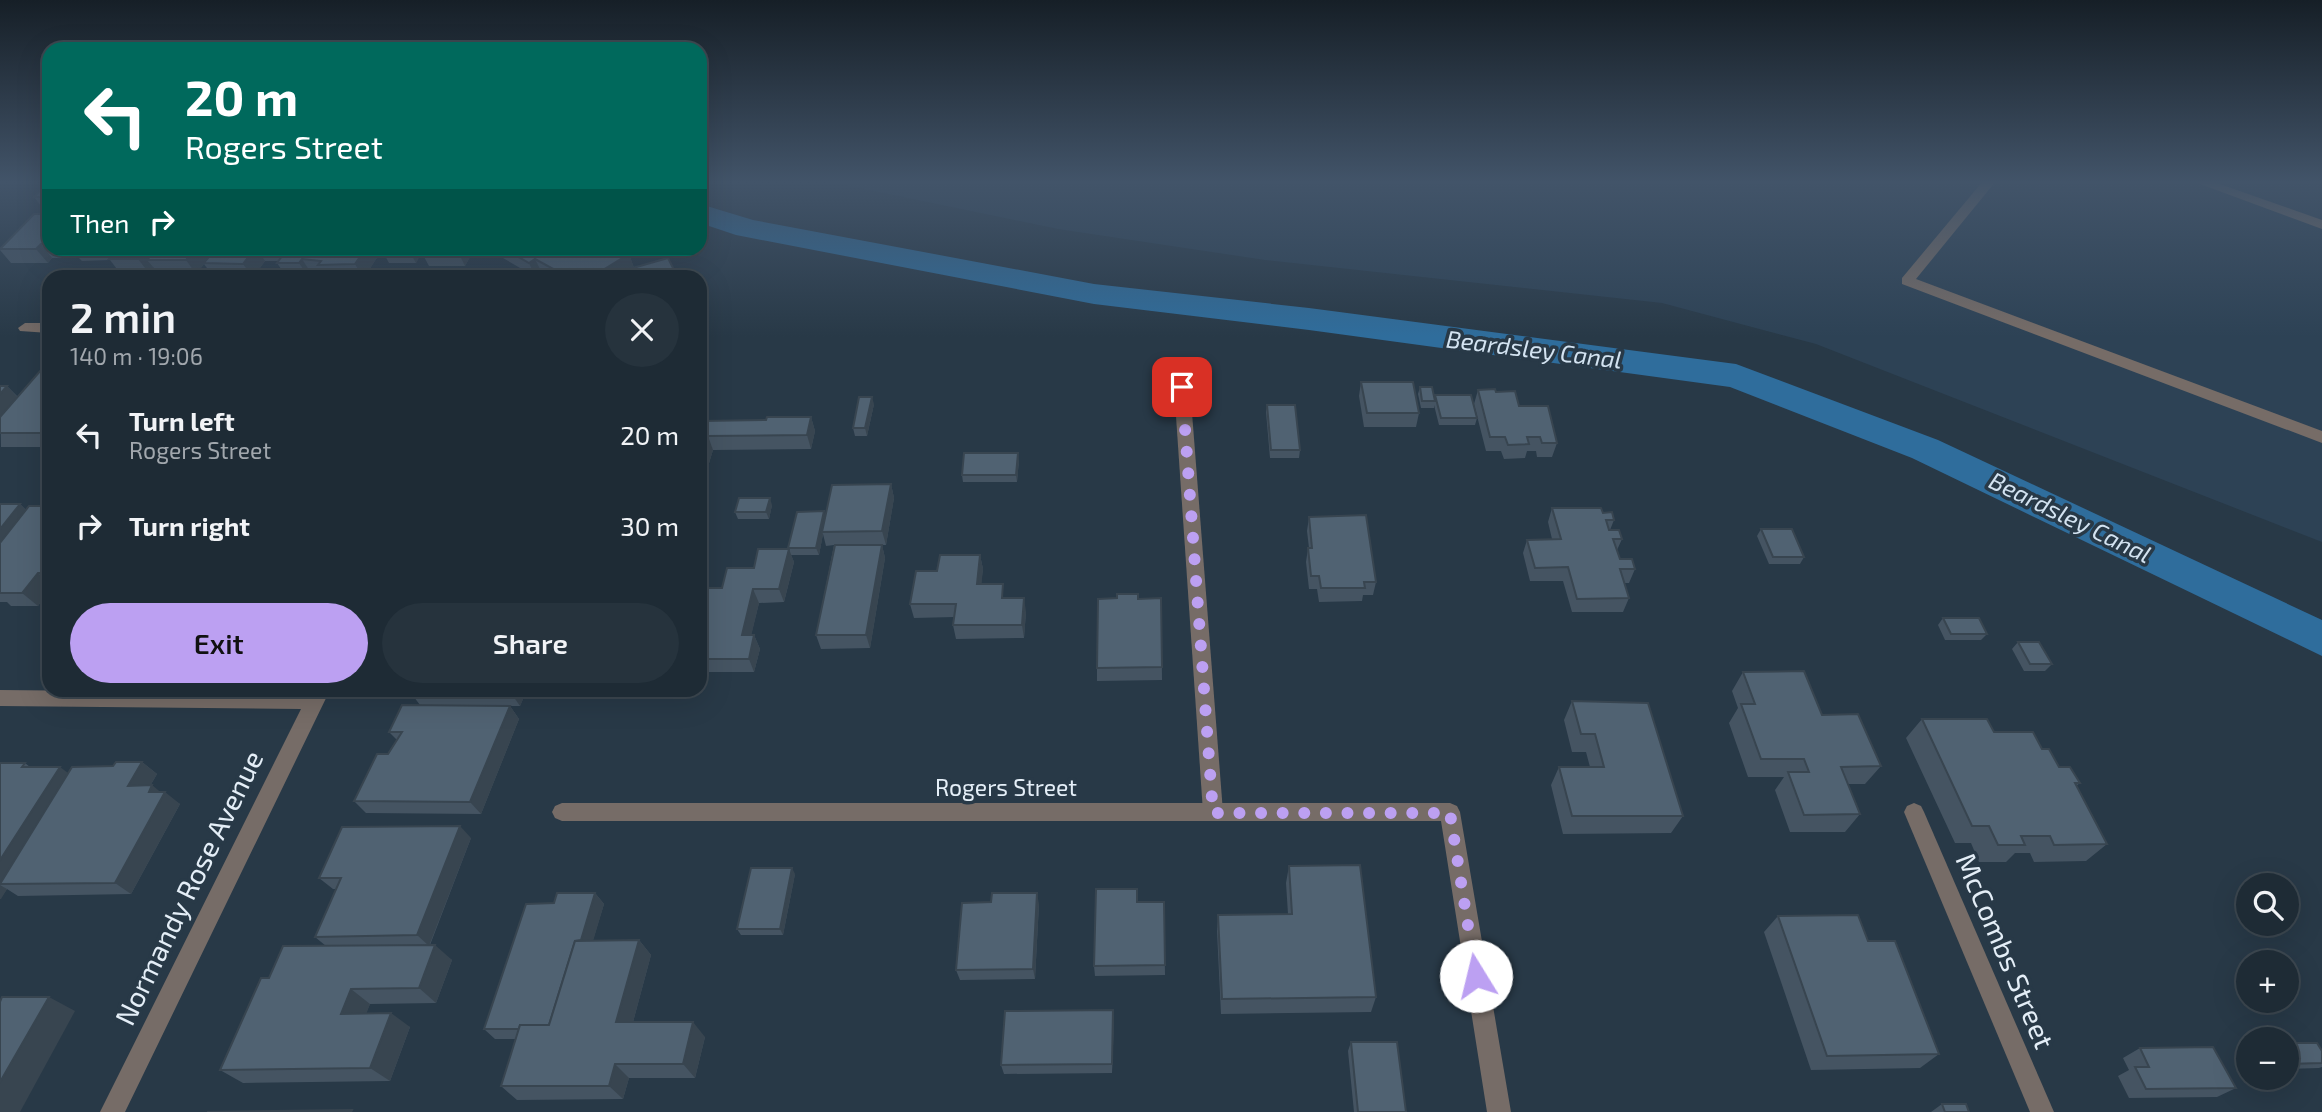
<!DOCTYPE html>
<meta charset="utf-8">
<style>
:root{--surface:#1e2b35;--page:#26333d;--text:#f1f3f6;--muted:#a1a7ad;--line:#3c4750;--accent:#bca0f2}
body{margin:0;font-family:"Exo 2",sans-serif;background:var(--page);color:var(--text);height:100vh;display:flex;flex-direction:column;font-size:26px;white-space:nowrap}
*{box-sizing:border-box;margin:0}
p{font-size:23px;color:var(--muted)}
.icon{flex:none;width:38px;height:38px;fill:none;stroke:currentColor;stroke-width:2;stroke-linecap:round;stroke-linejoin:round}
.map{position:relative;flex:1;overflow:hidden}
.details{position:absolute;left:42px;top:270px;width:665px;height:427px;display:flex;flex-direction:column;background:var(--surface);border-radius:21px;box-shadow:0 7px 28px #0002,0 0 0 2px var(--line)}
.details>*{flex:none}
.top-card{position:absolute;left:42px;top:42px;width:665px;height:214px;border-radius:21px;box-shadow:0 7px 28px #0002,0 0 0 2px var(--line);background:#00695c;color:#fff;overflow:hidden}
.controls{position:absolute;left:2236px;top:873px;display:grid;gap:14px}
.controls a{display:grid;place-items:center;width:63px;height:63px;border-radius:50%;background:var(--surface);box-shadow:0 7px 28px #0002,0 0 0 2px var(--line);font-size:35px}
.pin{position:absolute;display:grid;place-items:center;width:60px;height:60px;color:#fff;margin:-30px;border-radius:14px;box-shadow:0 4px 10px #0006}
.me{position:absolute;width:77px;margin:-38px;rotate:351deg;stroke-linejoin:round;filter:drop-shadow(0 0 5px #0008)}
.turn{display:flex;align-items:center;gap:24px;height:147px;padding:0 28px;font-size:32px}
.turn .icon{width:91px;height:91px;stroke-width:2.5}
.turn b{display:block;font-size:49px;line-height:60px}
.then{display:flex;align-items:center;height:66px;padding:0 28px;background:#0003;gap:14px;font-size:26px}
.round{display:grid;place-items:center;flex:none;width:74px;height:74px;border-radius:37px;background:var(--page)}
.overview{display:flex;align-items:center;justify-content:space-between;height:119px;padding:0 28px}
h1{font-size:42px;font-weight:600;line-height:52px}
.cta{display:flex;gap:14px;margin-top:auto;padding:14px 28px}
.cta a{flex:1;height:80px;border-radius:42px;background:var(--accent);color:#111;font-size:28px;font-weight:600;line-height:80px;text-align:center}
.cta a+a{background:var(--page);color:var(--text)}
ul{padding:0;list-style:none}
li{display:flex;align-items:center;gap:21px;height:91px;padding:0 28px}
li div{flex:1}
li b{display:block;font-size:26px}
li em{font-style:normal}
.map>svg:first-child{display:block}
.built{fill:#2d4255}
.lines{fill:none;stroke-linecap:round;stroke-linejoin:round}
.canal{fill:#2f6d9c;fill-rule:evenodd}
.lane{fill:#766c67;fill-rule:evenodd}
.street{fill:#766c67;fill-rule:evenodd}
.wall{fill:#455462}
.shaded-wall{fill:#384550}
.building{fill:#506272;stroke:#384550;stroke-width:2}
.route{stroke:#bca0f2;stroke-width:12;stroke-dasharray:0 21.6}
.labels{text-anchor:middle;stroke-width:7;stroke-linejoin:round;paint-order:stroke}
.street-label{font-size:23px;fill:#e4eef7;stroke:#283947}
.water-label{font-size:24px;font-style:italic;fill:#d3e3f1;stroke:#283947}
.near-street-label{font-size:28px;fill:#e4eef7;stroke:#283947}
</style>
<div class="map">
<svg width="2322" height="1112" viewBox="0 0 2322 1112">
<rect width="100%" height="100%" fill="#283947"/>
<path class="built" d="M826,181H2322V542L1816,344L1662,303L1265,260L1058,229Z"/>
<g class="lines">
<path class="canal" d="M700,204L753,220L1094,284L1309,308L1736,364L1938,440L2322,620V656L1912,458L1730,387L1309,330L1094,304L736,235L700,223Z"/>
<g class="lane">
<path d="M1983,181H1996L1916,279L2322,431V443L1902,284V278Z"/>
<path d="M2192,181H2211L2322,220V229Z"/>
<path d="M1182,382L1190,387L1223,812L1220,818L1213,821L1206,818L1203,812L1174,387Z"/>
</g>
<g class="street">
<path d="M25,323H49V333L20,331L18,328Z"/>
<path d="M0,690L309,693L311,690H330L125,1112H100L301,709L0,706Z"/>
<path d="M562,803H1450L1457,806L1460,812L1511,1112H1487L1441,821H562L555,818L552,812L555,806Z"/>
<path d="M1914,803L1921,806L1924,812L2054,1112H2030L1904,812L1907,806Z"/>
</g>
</g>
<g class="wall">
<path d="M49,182V211H45L34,197Z"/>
<path d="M49,214V248H475L465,266H429L423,255H420L416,263H389L382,250L365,276H326L324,274L311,273L309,276H286L277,263L279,261H265L254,276H213L204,264L196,274H158L153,267L149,273H120L110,260L82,261L79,258H52L48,263H11L0,250V248Z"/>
<path d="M498,248H618L629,254L634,268L677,276H548L542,273L536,276H534L503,258Z"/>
<path d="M49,370V447H1L0,386H7L18,397Z"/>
<path d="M1361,382L1419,413L1416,427H1364L1359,396Z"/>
<path d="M1420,387L1435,398V395L1477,418L1475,425H1439L1434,405V408H1421L1418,394Z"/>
<path d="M1478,390L1496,392L1557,443L1552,457H1537L1536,451H1527L1525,458L1504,459L1501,451H1486L1474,404Z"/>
<path d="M874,404L867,436H855L853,428Z"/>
<path d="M1267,405L1300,450L1299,458H1270L1266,412Z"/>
<path d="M811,417L815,431L811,449L713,450L700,493V421L766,420Z"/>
<path d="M1019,460L1017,482H963L962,475Z"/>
<path d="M891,484L894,498L886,545H882L885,558L870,648L821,649L816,635L834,545L826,546L823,534L819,555H791L794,562L784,602L759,603L751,635H754L760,649L754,672H700V588H722L754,568L789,549L826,516Z"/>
<path d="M0,504H20L26,510L49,506V591L38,606H11L7,602H0Z"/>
<path d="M772,505L769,519H738L735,512Z"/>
<path d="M1552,508L1603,513L1614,520L1610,530L1622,539L1617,550L1620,559L1635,569L1629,583H1624L1629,598L1623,612H1572L1563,581H1530L1523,553L1527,540L1552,539L1548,522Z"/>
<path d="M1309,517L1376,582L1373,595H1363L1362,601L1319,602L1317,589H1309L1306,562L1308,548H1309L1307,531Z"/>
<path d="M1761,529L1804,557L1800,564H1769L1757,536Z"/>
<path d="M980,555L983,569L981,584L1026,612L1024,638L956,639L953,625L954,617L914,618L910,604L937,571Z"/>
<path d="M1161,598L1162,680L1097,681V668L1138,599Z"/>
<path d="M1943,618L1987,634L1981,640H1945L1938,625Z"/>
<path d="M2018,642L2052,664L2045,671H2024L2012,649Z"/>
<path d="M1743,672L1822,715L1881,766L1865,784H1848L1860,814L1845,832H1790L1775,790L1784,777H1748L1729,723L1738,708L1732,691Z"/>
<path d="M412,690H527L520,706H510L519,719L481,814L366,813L354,801L397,740L389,732L420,705L411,693Z"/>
<path d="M1572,701L1683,816L1671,833L1563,834L1551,785L1559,767H1590L1586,752H1572L1564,720Z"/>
<path d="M1922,719L1994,732L2059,767L2080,783L2076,786L2107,844L2086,861L2034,862L2030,853H2015L2006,862H1979L1971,843H1955L1906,738Z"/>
<path d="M142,762L157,774L150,786L180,804L131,894L18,896L7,889L0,899V763H25L30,767L68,774Z"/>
<path d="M471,838L430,945L452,960L436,1003L370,1004L366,1013L410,1027L390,1081L243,1083L220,1070L269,978L326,946L315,937L336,889H333L319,878Z"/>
<path d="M1289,866L1376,997L1371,1012L1221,1014L1217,931L1218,915L1288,914L1286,883Z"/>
<path d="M795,874L783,935H741L737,929Z"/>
<path d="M595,893L604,904L593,940H639L651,955L633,1022L705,1037L695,1078H629L623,1099L517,1100L501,1086L516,1039H495L484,1029L554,903Z"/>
<path d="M1137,902H1164L1165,975L1095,976L1094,966Z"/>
<path d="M1039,904L1035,979L960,980L956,970Z"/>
<path d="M1778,916L1868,941L1939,1054L1920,1068L1811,1070L1764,932Z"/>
<path d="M1113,1010L1114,1020L1112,1073L1004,1074L1001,1065Z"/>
<path d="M1351,1042L1406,1112H1354L1348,1051Z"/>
<path d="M2287,1043L2322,1051V1067L2319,1068L2287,1069Z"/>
<path d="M2140,1048L2236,1088L2217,1097L2129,1098L2118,1076L2129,1070L2123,1058Z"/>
<path d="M1942,1104L1969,1112H1931Z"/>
</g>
<g class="shaded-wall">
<path d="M41,244L52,258L48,263L36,249Z"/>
<path d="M195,248H217L196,274L186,260Z"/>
<path d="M255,248H256L265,261L254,276H252L243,264Z"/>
<path d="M366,248H383L381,249L382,250L365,276H362L355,264Z"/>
<path d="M417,248L420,255L416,263L408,249Z"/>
<path d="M460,248H475L465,266L458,252Z"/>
<path d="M146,249L154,260H147L153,267L149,273L138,259Z"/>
<path d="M629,254L634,268L621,276H593Z"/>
<path d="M302,259L311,273L309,276H308L299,263Z"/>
<path d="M535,259L542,273L536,276H535L529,263Z"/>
<path d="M7,386L20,400L0,424V394Z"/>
<path d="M872,397L874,404L867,436L865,428Z"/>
<path d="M811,417L815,431L811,449L807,435Z"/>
<path d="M708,436L713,450L700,493V461Z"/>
<path d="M1018,453L1019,460L1017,482L1016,475Z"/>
<path d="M891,484L894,498L886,545L882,531Z"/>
<path d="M770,498L772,505L769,519L766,512Z"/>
<path d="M20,504L34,518L0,562V529Z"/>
<path d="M824,511L826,518L822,532L823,534L819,555L816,548Z"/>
<path d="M882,545L885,558L870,648L866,635Z"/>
<path d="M789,549L794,562L784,602L779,589Z"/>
<path d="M980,555L983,569L980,598L977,584Z"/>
<path d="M38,573L49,583V591L38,606L22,593Z"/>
<path d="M753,589L759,603L748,649L742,635Z"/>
<path d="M1024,598L1026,612L1024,638L1022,625Z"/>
<path d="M754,635L760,649L754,672L749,659Z"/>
<path d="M512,690H527L520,706L511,693Z"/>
<path d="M510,706L519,719L481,814L470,802Z"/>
<path d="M142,762L157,774L143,798L128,786Z"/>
<path d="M60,767L76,779L0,884V860Z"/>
<path d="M152,785L164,795L165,792L180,804L131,894L115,883Z"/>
<path d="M460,826L471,838L429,946L417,935Z"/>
<path d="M792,868L795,874L783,935L780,929Z"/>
<path d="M0,885L7,889L1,899H0Z"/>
<path d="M595,893L604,904L564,1039L554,1029Z"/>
<path d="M1037,893L1039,904L1035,979L1033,969Z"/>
<path d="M639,940L651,955L629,1037L616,1022Z"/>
<path d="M435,945L452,960L436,1003L419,988Z"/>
<path d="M351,989L370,1004L361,1028L341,1014Z"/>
<path d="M49,997L75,1011L20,1112H0V1082Z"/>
<path d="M1113,1010L1114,1020L1112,1073V1064Z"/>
<path d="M391,1013L410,1027L390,1081L370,1068Z"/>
<path d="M693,1022L705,1037L695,1078L683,1064Z"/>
<path d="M615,1064L629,1078L623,1099L609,1086Z"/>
</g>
<g class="building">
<path d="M49,182V197H34Z"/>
<path d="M34,214H49V244H41L36,249H0Z"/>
<path d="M118,248H195L186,260H147L156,249H146L138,259H109Z"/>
<path d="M216,248H255L243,264L204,263Z"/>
<path d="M288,248H366L355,264L318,265L321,261L302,259L299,263H277Z"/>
<path d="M424,248H460L458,252H422Z"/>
<path d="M503,248H618L629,254L593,276H566L535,259L529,263Z"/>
<path d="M668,258L677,276H613L612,274Z"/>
<path d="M41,370H49V433H0V417Z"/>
<path d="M1361,382H1413L1419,413H1367Z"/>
<path d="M0,386H7L0,394Z"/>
<path d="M1420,387H1432L1435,401H1422Z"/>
<path d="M1495,389L1496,392L1515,391L1519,406H1548L1557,443H1542L1540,437H1527L1529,444L1508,445L1505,437H1490L1478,390Z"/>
<path d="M1435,395H1471L1477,418H1441Z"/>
<path d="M859,397H872L865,428H853Z"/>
<path d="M1267,405H1295L1300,450H1271Z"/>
<path d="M767,417H811L807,435L708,436L700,461V421L766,420Z"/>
<path d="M964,453H1018L1016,475H962Z"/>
<path d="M891,484L882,531L822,532L832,485Z"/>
<path d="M739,498H770L766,512H735Z"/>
<path d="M0,504H20L0,529Z"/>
<path d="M29,506H49V573H38L22,593H0V543Z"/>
<path d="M1552,508H1601L1603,513L1612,512L1614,520H1606L1609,530H1619L1622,539H1613L1620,559H1632L1635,569H1620L1629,598L1577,599L1568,567L1535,568L1527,540L1561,539Z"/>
<path d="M824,511L816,548H788L797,512Z"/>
<path d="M1366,515L1376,582H1364L1365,588H1321L1319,576H1311L1308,548H1312L1309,517Z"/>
<path d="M1761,529H1792L1804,557H1773Z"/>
<path d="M835,545H882L866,635H816Z"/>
<path d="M758,549H789L779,589H753L742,635H754L749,659H700V588H722L727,568H754Z"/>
<path d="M940,555H980L977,584H1003L1002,598H1024L1022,625H953L956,604H910L916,571H937Z"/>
<path d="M1117,594H1138V599L1161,598L1162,667L1097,668L1098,599L1117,598Z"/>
<path d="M1943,618H1979L1987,634H1951Z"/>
<path d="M2018,642H2039L2052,664H2030Z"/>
<path d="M1804,671L1822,715L1858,714L1881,766L1841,767L1860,814L1804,815L1788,772H1809L1804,759H1761L1741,704H1755L1743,672Z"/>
<path d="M412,690H512L511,693H411Z"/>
<path d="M1572,701L1648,703L1683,816H1572L1559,767H1604L1595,734H1581Z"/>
<path d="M402,705L510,706L470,802L354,801L377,754H388L402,732H389Z"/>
<path d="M1922,719H1987L1994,732H2033L2042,749H2049L2059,767H2070L2080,783H2075L2107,844L2054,845L2050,836H2021L2025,845H1998L1989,826H1972Z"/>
<path d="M116,762H142L128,786L152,785L149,792H165L115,883L0,884L72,767L113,766Z"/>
<path d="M0,763H25L22,767H60L0,860Z"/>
<path d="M460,826L417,935L315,937L341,878H319L342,827Z"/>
<path d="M1360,865L1376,997L1222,999L1218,915L1292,914L1289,866Z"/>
<path d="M751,868H792L780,929H737Z"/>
<path d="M1096,889H1137V902H1164L1165,965L1094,966Z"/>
<path d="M557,893H595L581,940L575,941L549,1025H520L519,1029H484L526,904L554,903Z"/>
<path d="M992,893H1037L1033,969L956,970L962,903L991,902Z"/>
<path d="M1858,915L1868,941H1895L1939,1054L1827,1056L1778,916Z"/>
<path d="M639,940L616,1022H693L683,1064H615L609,1086H501L520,1025H549L575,941Z"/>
<path d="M435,945L419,988L351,989L341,1014L391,1013L370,1068L220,1070L261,978H269L283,946Z"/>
<path d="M2,997H49L0,1082V1002Z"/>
<path d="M1113,1010L1112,1064L1001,1065L1005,1011Z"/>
<path d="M1351,1042H1397L1406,1112H1358Z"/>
<path d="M2287,1043H2317L2322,1051V1063L2287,1064Z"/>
<path d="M2213,1047L2236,1088L2146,1089L2135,1067H2149L2140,1048Z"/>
<path d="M1942,1104H1966L1969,1112H1945Z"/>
<path d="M352,1110L351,1112H207H208Z"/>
</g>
<linearGradient id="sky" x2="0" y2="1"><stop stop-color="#161f27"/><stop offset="0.54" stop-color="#425469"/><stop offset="1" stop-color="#425469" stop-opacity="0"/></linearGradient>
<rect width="2322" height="337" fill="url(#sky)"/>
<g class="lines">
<path class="route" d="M1182,387L1213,813H1450L1476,976"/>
</g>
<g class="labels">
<g class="street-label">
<text x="1006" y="796">Rogers Street</text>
</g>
<g class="water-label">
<text transform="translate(1534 350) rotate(7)" y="8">Beardsley Canal</text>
<text transform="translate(2070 518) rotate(26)" y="8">Beardsley Canal</text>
</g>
<g class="near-street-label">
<text transform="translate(189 888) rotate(-64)" y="10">Normandy Rose Avenue</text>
<text transform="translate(2005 951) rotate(67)" y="10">McCombs Street</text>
</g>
</g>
</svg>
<div class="controls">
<a><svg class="icon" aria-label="search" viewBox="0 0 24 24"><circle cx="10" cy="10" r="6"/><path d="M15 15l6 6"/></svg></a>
<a>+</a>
<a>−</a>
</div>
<div class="pin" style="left:1182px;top:387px;background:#d93025"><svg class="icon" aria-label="arrive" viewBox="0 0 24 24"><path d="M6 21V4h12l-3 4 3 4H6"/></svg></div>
<svg class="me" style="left:1476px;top:976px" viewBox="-20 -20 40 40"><circle r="19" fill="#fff"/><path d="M0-13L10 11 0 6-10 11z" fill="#bca0f2"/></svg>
<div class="top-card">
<div class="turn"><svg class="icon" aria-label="left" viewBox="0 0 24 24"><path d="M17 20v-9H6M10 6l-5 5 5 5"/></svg><div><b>20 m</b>Rogers Street</div></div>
<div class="then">Then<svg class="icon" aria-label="right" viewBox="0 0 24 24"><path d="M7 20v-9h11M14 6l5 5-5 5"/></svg></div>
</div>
<section class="details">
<div class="overview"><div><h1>2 min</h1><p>140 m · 19:06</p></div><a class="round"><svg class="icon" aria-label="close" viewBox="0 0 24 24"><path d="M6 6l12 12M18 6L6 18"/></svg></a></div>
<ul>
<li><svg class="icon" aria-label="left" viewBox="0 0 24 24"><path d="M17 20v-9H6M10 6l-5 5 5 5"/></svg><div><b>Turn left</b><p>Rogers Street</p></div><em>20 m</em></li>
<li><svg class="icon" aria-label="right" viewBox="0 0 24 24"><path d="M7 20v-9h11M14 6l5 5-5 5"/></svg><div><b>Turn right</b></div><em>30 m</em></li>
</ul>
<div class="cta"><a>Exit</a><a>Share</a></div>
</section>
</div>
